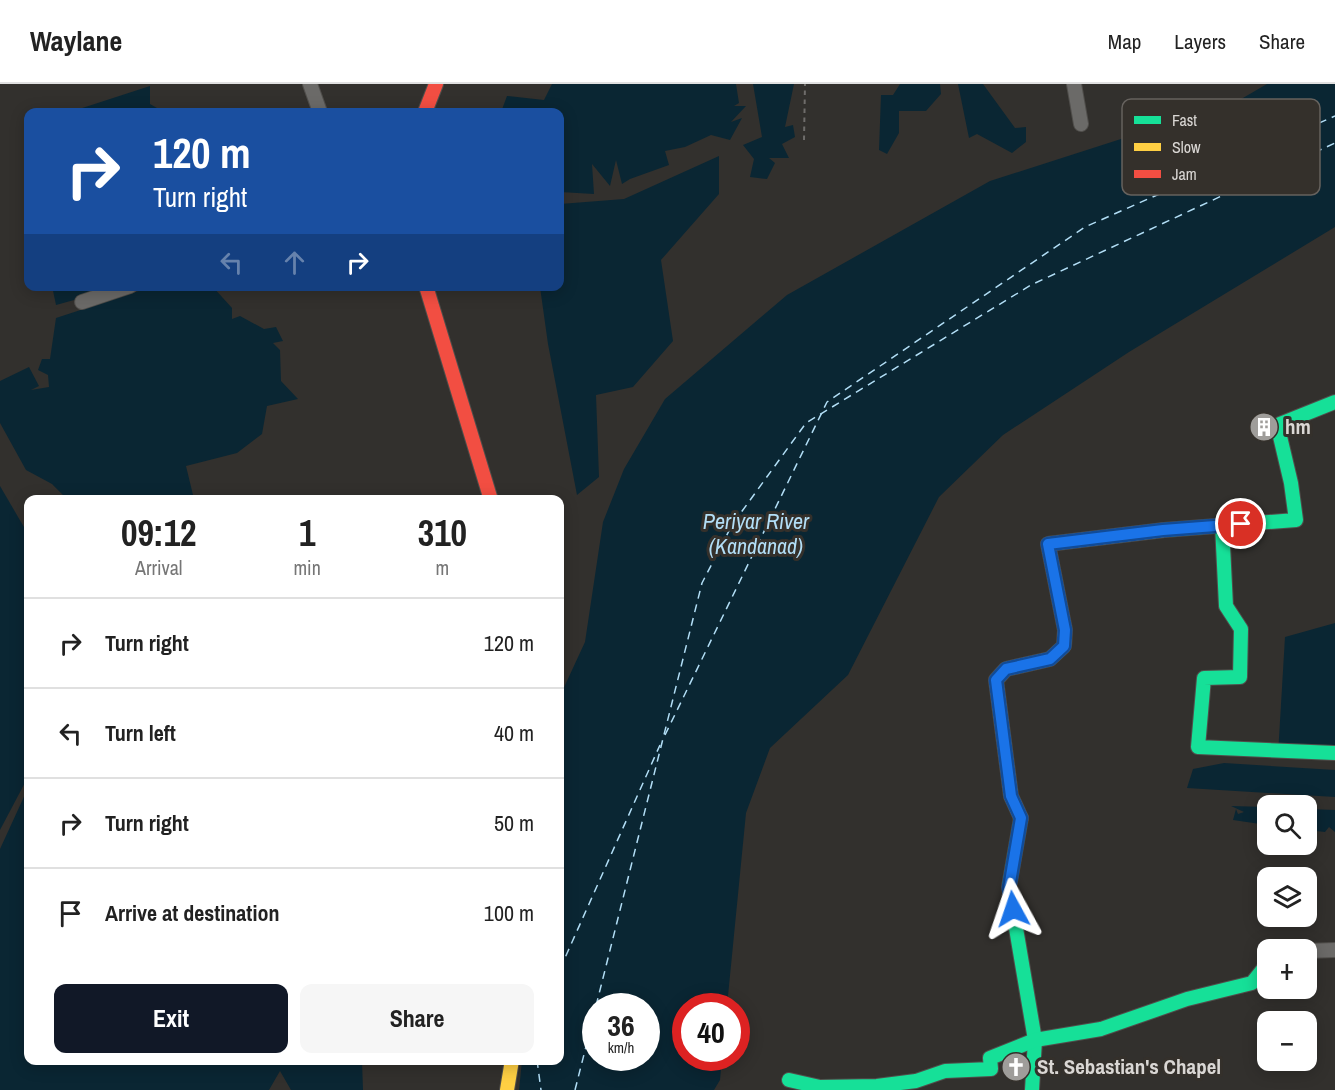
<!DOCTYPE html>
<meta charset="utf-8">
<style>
:root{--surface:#fff;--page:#f6f6f6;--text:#222;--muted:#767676;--line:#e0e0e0;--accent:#111827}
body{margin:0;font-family:"Archivo Narrow",sans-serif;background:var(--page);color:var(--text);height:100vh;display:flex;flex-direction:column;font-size:22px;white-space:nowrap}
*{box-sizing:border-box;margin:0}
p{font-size:20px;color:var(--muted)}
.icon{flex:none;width:33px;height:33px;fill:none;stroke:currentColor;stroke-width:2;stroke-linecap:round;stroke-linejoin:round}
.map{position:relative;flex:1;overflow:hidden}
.sheet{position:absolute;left:24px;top:411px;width:540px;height:570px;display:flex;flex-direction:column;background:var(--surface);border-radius:12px;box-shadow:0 3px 15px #0003}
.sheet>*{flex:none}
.guide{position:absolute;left:24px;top:24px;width:540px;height:183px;border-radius:12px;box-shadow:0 3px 15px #0003;background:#1a4fa0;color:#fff;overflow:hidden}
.buttons{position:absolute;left:1257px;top:711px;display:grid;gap:12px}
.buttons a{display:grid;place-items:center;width:60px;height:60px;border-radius:12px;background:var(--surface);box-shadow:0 3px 15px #0003;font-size:30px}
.speed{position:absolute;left:582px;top:909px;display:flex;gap:12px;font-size:30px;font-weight:700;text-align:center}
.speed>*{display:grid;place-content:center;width:78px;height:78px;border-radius:50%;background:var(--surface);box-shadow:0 3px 15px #0003;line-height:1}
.speed small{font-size:15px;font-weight:400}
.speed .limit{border:9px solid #d22;background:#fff;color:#111}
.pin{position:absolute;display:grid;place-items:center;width:51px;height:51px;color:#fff;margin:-26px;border:3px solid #fff;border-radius:50%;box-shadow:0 2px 6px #0007}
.me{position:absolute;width:66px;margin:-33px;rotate:355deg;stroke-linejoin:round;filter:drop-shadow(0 0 4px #0008)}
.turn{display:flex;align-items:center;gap:21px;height:126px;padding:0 30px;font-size:27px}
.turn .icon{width:78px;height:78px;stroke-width:2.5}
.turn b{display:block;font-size:42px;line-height:51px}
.lanes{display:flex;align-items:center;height:57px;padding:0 30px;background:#0003;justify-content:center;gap:30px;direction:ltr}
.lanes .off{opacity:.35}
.eta{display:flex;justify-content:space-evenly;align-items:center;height:102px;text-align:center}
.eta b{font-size:36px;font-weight:800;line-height:42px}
.cta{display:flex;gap:12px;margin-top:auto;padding:12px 30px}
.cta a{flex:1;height:69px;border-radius:12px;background:var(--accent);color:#fff;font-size:24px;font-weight:800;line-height:69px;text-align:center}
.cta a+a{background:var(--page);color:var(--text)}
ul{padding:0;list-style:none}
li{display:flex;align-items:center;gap:18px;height:90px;padding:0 30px;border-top:2px solid var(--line)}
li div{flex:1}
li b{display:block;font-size:22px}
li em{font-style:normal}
header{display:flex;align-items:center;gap:36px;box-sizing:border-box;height:84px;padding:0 30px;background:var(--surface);border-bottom:2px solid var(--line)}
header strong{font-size:28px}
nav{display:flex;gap:33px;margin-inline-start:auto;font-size:21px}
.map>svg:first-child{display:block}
.water{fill:#0a2633;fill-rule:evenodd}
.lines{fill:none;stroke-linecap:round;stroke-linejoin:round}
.ferry{stroke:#b2def6;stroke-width:1.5;stroke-dasharray:8 6;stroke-linecap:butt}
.street-casing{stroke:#504e4b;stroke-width:16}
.fast-casing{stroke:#504e4b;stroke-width:16}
.slow-casing{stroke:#504e4b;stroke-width:16}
.jam-casing{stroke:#504e4b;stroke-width:16}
.path{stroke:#6e6c6a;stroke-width:2;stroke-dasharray:4.5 4.5;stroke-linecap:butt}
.street{stroke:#6b6a68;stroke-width:14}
.fast{stroke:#16e098;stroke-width:14}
.slow{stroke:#ffcf43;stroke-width:14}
.jam{stroke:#f24e42;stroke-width:14}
.route-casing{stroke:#114b97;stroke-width:15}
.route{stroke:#1a73e8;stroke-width:10}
.labels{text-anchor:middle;stroke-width:6;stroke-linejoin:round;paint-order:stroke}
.poi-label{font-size:21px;font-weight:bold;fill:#dad7d4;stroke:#34302b;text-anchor:start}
.water-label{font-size:22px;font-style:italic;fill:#b2def6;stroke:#34302b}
.key{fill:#34302b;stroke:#66625e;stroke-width:1.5}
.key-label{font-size:16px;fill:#dad7d4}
</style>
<header>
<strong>Waylane</strong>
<nav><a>Map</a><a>Layers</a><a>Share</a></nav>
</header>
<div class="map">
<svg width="1335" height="1006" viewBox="0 0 1335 1006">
<rect width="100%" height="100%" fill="#32302d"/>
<g class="water">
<path d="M552,0H736L739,19L734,22H746L731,38L742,34L730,56L711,51L685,63L665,67L669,81L630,95L622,100L616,76L610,102L592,80L594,110L560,108V28H501L507,12L544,16Z"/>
<path d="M753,0H794L785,43L793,41L795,53L782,60L789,74H769L775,79L767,95L750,93L754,75L743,61L762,53Z"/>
<path d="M900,0H940L941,10L926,27H899V49L887,70L879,66L881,11H893Z"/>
<path d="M958,0H983L1015,44L1026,43V58L1012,69L977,50L969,54Z"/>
<path d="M1267,0H1335V143L1129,268L1003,351L939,413L848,591L770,664L746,729L727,922H686V974H722L720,996L714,1006H519L522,977L560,976V612L585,558L603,438L624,385L665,315L787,211L990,97L1236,18ZM596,922H646V974H596Z"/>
<path d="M150,2V20L164,28H70Z"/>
<path d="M719,72V110L661,176L673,257L633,303L596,311L599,393L577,411L548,260L540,203L560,202V120L624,115Z"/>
<path d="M52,202L121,203L56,221Z"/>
<path d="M151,203H213L232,224V235L240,232L264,245L276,243L283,257L273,259L280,266L281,297L298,315L267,322L262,350L237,369L186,382L193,411H211L213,415H67L52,400L26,386L0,339V297L29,283L39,302L31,306L49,303L48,291L38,286L42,275H50L56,234Z"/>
<path d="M0,402L28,450V693L0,746Z"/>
<path d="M1335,539V671H1278L1285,553Z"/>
<path d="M1224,679L1335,686V713L1187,704L1193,685Z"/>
<path d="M28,704V976L362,977L363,1006H291L280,987L269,1006H0V765Z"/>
<path d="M1231,722L1267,723V741L1233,736L1236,725L1238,730L1244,728Z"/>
<path d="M1307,725L1335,726V748L1329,743L1325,748L1307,746Z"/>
</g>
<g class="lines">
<g class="ferry">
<path d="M665,651L827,318L1085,143L1335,32"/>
<path d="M560,885L660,661"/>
<path d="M596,922L702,499L732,441L806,339L1031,201L1335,59"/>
<path d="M537,976L541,1006"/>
<path d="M575,1006L596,923"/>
</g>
<g class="street-casing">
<g id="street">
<path d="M310,0L320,28"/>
<path d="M1074,0L1081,40"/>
<path d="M82,218L130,202"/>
<path d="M1306,867L1335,866"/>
</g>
</g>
<g class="fast-casing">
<g id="fast">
<path d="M1222,441L1226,522L1241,545L1240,593L1204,594L1198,663L1335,669"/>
<path d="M1164,446L1296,436L1291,399L1278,344L1280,340L1335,318"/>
<path d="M1021,734L1009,803L1035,956L1032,1006"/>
<path d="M789,996L820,1003L877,1002L916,997L945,987L991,985L990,974L1035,956L1101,945L1187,915L1252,899L1268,879"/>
</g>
</g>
<g class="slow-casing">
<g id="slow">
<path d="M1021,734L1011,712L996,596L1006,585L1050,575L1064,562L1065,546L1048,460L1164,446"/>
<path d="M507,1006L512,976"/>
</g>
</g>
<g class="jam-casing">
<g id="jam">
<path d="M425,28L436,0"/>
<path d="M426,202L491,416"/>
</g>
</g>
<path class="path" d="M804,56L805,0"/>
<use href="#street" class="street"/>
<use href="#fast" class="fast"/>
<use href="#slow" class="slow"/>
<use href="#jam" class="jam"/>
</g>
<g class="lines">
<g class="route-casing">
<path id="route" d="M1013,825L1009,804L1021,734L1011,712L996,596L1006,585L1050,575L1064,562L1065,546L1048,460L1163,446L1241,440"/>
</g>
<use href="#route" class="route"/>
</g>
<defs>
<g id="building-disc" transform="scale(1.5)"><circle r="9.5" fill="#9f9d9a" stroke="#34302b"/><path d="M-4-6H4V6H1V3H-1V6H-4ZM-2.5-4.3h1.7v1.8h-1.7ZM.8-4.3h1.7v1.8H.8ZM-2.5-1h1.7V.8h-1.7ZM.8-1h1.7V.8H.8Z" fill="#fff"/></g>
<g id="church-disc" transform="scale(1.5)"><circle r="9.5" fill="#9f9d9a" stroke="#34302b"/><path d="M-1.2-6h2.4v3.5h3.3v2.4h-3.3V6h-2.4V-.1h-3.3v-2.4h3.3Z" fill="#fff"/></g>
</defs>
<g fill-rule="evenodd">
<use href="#building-disc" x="1264" y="343"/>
<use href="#church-disc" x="1016" y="983"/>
</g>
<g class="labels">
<g class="poi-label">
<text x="1285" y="350">hm</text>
<text x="1037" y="990">St. Sebastian's Chapel</text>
</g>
<g class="water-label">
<text x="756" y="445">Periyar River<tspan x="756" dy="25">(Kandanad)</tspan></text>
</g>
</g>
<rect x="1122" y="15" width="198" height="96" rx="9" class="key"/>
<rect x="1134" y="32" width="27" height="8" fill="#16e098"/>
<rect x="1134" y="59" width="27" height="8" fill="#ffcf43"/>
<rect x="1134" y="86" width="27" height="8" fill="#f24e42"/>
<g class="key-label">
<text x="1172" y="42">Fast</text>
<text x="1172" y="69">Slow</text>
<text x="1172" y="96">Jam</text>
</g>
</svg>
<div class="buttons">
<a><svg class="icon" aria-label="search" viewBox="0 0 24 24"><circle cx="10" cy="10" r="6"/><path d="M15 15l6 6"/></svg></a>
<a><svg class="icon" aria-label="layers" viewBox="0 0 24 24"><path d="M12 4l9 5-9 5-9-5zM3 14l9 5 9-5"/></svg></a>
<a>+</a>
<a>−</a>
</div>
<div class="speed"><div>36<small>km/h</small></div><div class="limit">40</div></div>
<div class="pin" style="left:1241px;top:440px;background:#d93025"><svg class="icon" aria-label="arrive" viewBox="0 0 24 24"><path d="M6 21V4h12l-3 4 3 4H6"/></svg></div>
<svg class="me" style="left:1013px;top:825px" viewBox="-20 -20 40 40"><path d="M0-17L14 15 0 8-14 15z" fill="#1a73e8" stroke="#fff" stroke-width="4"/></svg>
<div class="guide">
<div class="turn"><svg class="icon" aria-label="right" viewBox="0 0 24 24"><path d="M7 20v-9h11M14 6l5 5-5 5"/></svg><div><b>120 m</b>Turn right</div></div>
<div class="lanes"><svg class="icon off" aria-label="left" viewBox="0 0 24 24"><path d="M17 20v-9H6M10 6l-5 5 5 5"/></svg><svg class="icon off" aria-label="ahead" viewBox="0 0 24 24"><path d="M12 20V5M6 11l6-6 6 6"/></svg><svg class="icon" aria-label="right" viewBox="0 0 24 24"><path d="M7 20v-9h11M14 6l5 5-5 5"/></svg></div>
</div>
<section class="sheet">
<div class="eta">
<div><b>09:12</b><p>Arrival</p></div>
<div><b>1</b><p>min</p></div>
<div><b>310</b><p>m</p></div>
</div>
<ul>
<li><svg class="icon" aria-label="right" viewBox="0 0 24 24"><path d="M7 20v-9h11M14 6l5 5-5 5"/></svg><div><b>Turn right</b></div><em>120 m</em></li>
<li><svg class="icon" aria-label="left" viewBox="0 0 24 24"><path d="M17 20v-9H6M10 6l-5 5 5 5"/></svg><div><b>Turn left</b></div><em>40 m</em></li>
<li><svg class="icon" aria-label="right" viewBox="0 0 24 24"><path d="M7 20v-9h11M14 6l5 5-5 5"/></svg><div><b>Turn right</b></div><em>50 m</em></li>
<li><svg class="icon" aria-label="arrive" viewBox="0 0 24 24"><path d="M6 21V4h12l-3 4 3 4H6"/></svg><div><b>Arrive at destination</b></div><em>100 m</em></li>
</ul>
<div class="cta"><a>Exit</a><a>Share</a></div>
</section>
</div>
